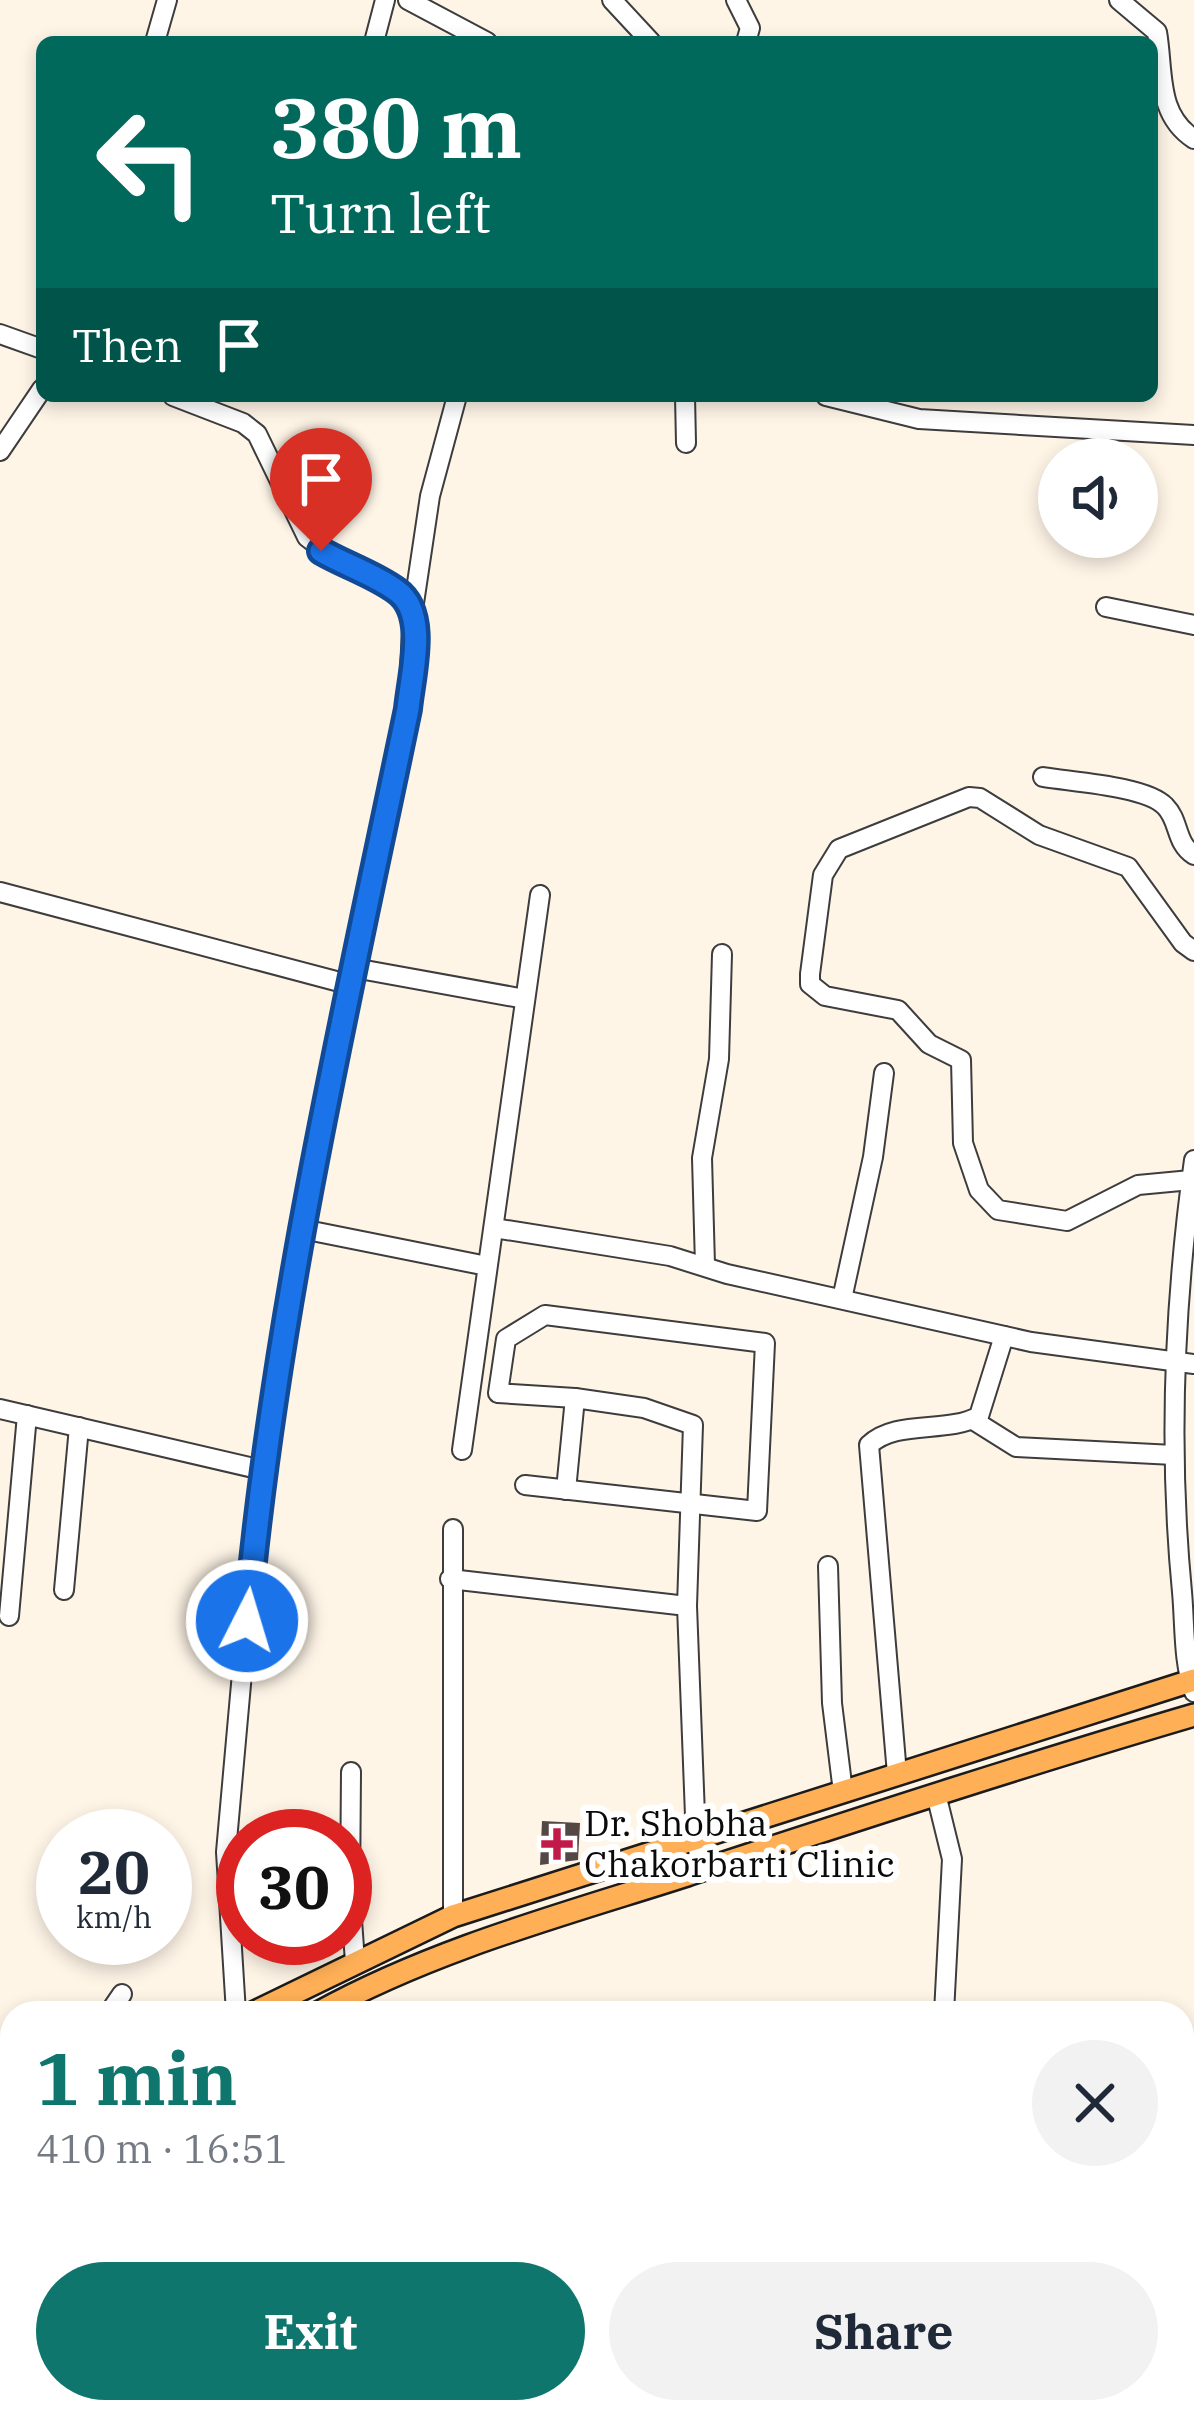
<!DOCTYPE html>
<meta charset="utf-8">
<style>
:root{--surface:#fff;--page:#f2f2f3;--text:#1f2937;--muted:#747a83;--accent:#0f766e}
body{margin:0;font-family:"IBM Plex Serif",serif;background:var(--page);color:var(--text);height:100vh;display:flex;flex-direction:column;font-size:45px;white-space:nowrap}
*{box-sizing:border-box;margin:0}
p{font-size:39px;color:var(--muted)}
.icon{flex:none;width:66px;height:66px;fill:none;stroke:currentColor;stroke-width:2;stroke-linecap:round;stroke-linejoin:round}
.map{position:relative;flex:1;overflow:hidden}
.side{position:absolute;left:0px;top:2001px;width:1194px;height:423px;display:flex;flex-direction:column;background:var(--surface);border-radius:36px 36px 0 0;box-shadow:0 6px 18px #0003}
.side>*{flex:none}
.top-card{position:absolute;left:36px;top:36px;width:1122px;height:366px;border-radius:18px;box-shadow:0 6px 18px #0003;background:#00695c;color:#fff;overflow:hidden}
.fabs{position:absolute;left:1038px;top:438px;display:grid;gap:24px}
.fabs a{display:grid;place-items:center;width:120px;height:120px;border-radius:50%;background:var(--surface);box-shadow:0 6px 18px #0003;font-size:60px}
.speed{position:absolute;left:36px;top:1809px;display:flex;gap:24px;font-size:60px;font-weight:700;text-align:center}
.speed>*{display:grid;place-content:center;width:156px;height:156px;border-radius:50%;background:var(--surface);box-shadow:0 6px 18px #0003;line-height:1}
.speed small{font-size:30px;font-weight:400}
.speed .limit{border:18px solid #d22;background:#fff;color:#111}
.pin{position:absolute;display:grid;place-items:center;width:102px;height:102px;color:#fff;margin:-123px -51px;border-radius:50% 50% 50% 0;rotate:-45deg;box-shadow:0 0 12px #0007}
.pin .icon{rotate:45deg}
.me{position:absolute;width:132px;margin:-66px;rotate:5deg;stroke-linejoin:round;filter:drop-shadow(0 0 9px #0008)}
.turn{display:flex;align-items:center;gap:42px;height:252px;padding:0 36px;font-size:54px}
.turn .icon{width:156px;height:156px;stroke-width:2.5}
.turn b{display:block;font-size:84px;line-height:102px}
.then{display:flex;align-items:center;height:114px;padding:0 36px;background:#0003;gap:24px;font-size:45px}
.round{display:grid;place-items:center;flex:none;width:126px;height:126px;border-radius:63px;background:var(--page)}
.head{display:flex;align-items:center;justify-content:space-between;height:204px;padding:0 36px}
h1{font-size:72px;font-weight:700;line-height:90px;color:var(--accent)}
.action{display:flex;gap:24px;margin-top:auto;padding:24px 36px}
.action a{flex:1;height:138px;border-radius:72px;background:var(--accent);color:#fff;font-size:48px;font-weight:700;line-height:138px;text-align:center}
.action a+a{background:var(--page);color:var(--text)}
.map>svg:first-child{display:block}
.building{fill:#534846}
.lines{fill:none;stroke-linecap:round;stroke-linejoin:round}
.minor-casing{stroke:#3d3d3d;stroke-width:22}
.major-casing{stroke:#1b1b1b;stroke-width:26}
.minor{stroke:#fff;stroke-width:18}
.major{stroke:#ffb057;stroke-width:21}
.route-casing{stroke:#114b97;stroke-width:30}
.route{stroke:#1a73e8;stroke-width:21}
.poi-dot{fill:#c21a48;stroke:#fff;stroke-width:4.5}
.labels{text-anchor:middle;stroke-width:12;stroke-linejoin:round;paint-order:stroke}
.poi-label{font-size:36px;fill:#0a0a0a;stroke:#fff;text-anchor:start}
</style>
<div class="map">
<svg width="1194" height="2423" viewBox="0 0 1194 2423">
<rect width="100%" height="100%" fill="#fff5e7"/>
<path class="building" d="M542,1821L580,1823L578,1860L540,1865Z"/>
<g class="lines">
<g class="minor-casing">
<g id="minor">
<path d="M408,0L487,42"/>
<path d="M612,0L651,42"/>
<path d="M736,0L750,28L746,42"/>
<path d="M1119,0L1157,32C1164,72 1156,114 1194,139"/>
<path d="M155,42L167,0"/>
<path d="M374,42L385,0"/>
<path d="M0,334L42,349"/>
<path d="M173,396L243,423L257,434L307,537L342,564L401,593L413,610L408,709L283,1320L259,1483L226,1852L236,2013"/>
<path d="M685,396L686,443"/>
<path d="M826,396L919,419L1194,435"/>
<path d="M0,451L42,389"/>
<path d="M1106,607L1194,625"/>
<path d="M413,610L430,496L457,396"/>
<path d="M1043,777C1072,782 1146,786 1165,806C1180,821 1175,843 1194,855"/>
<path d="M0,892L351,985"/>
<path d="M354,968L525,999"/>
<path d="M1194,1160C1174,1304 1168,1447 1182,1592C1185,1624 1183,1662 1194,1692"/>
<path d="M1191,1180L1138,1185L1067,1221L998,1210L979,1190L963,1143L961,1060L929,1044L898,1010L825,996L810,984V974L823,875L839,849L969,797L980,798L1039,835L1128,867L1183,943L1194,951"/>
<path d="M494,1228L670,1256L727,1274L1031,1342L1194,1364"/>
<path d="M302,1229L487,1266"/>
<path d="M705,1265L702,1158L719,1059L722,954"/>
<path d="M842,1299L873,1157L884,1073"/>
<path d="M0,1409L262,1470"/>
<path d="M973,1420L1016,1447L1174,1455"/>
<path d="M462,1450L540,895"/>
<path d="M525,1485L757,1511L765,1343L545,1315L506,1339L498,1393L575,1398"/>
<path d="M566,1490L575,1398L644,1408L693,1425L687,1606L696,1842L703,1869"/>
<path d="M828,1566L832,1703L843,1792"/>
<path d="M450,1579L687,1606"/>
<path d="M64,1590L79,1427"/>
<path d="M9,1616L27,1415"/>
<path d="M351,1772L350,1892L355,1962"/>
<path d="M897,1774L869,1445C896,1419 947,1434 979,1416L1004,1336"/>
<path d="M936,1794L952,1859L944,2013"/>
<path d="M453,1916V1529"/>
<path d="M109,2013L122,1994"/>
<path d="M1182,2262L1194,2264"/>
<path d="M949,2412L990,2423"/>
<path d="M107,2423L108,2412"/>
<path d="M322,2423L327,2412"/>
</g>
</g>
<g class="major-casing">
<g id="major">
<path d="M253,2013L453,1916L1194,1680"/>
<path d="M318,2013C434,1949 562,1915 687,1875C856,1820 1024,1765 1194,1715"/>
<path d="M0,2168L12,2160"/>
<path d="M0,2195L12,2187"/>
</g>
</g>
<use href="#minor" class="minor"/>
<use href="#major" class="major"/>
</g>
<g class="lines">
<g class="route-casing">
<path id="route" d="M247,1621C275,1313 345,1012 408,709C411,676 429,614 397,591C374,574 345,565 321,551"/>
</g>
<use href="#route" class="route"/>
</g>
<path class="poi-dot" d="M551 1826h12v12h12v12h-12v12h-12v-12h-12v-12h12z"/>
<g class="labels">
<g class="poi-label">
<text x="584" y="1836">Dr. Shobha<tspan x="584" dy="41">Chakorbarti Clinic</tspan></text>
</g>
</g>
</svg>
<div class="fabs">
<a><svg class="icon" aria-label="sound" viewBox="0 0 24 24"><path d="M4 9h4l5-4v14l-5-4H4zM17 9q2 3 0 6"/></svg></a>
</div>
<div class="speed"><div>20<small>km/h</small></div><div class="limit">30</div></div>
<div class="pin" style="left:321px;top:551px;background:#d93025"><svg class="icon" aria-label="arrive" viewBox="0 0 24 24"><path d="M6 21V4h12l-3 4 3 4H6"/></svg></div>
<svg class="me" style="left:247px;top:1621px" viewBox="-20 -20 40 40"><circle r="17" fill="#1a73e8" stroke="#fff" stroke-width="3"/><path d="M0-11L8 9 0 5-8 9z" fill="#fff"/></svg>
<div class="top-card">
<div class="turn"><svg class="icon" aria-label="left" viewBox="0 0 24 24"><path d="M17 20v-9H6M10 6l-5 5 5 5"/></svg><div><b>380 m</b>Turn left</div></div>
<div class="then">Then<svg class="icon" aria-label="arrive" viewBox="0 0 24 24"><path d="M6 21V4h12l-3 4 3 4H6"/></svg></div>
</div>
<section class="side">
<div class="head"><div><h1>1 min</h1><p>410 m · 16:51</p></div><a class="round"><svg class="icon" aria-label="close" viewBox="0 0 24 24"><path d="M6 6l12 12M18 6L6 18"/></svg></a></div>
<div class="action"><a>Exit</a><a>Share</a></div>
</section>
</div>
